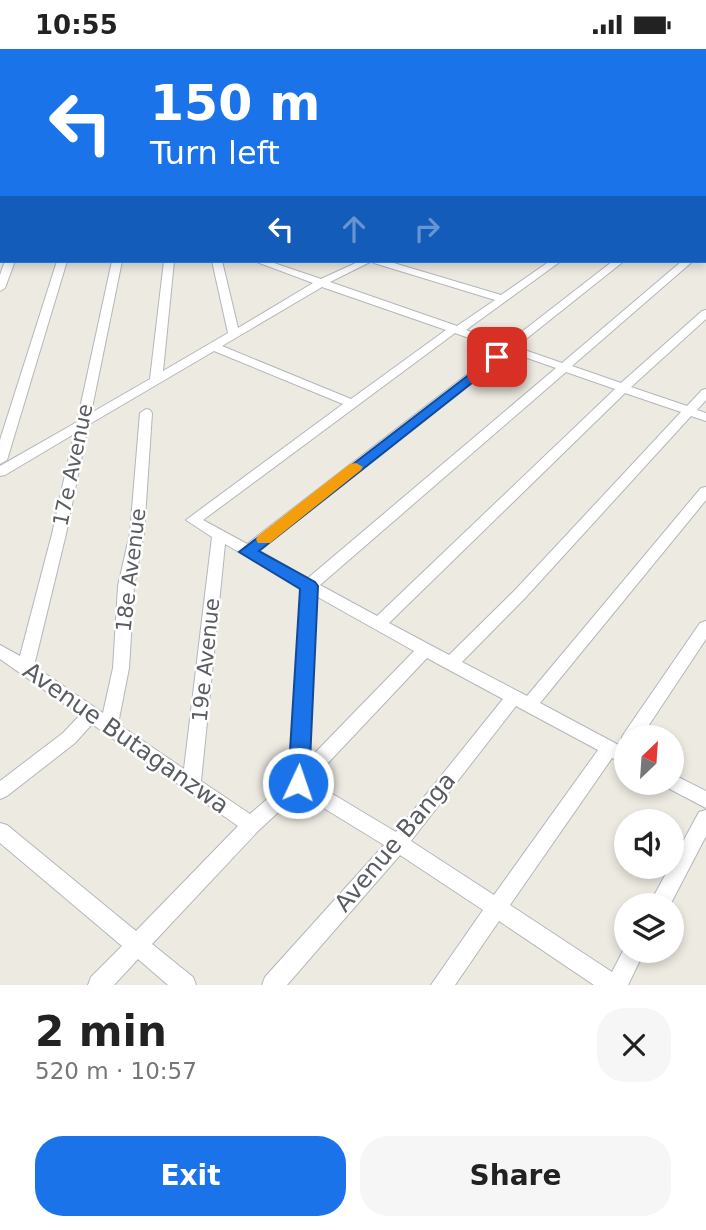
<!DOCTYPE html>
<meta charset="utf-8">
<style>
:root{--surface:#fff;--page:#f6f6f6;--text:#222;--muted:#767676;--accent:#1a73e8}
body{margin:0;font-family:"DejaVu Sans",sans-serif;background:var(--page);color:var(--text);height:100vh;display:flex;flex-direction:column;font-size:26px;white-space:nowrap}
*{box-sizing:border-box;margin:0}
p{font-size:23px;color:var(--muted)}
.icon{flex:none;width:38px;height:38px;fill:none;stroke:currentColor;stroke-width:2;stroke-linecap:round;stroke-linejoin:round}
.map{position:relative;height:936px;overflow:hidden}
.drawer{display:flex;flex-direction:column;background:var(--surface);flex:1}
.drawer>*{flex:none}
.guide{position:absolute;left:0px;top:0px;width:707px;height:214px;box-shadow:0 4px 10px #0003;background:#1a73e8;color:#fff;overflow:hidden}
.needle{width:46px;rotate:25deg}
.fabs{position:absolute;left:614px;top:676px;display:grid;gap:14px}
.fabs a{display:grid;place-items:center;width:70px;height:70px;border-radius:50%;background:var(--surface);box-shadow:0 4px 10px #0003;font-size:35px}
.pin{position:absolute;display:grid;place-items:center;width:60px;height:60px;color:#fff;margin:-30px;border-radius:14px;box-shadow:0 4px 10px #0006}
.me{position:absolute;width:77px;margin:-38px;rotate:3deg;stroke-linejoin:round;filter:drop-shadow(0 0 5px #0008)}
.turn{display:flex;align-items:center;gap:24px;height:147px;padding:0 35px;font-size:32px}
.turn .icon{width:91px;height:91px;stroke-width:2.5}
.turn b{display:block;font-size:49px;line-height:60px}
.lanes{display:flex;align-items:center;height:66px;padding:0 35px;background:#0003;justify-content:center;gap:35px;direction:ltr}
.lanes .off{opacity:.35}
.round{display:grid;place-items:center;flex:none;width:74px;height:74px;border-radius:28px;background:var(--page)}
.overview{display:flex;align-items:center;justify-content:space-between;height:119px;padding:0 35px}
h1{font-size:42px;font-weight:700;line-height:52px}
.action{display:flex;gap:14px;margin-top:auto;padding:14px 35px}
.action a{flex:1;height:80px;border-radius:28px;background:var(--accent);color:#fff;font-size:28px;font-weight:700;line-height:80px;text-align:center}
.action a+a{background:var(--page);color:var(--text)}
.status{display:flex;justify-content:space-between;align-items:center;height:49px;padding:0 35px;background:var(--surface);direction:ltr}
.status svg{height:19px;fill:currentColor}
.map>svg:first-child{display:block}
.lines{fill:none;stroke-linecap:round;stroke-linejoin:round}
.minor-casing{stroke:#b3b7bb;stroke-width:2}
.major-casing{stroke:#efc957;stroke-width:1}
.minor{fill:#fff;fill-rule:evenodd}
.major{fill:#fef2a4;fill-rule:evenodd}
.route{fill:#1a73e8;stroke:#114b97;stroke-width:2}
.slow{fill:#f59e0b}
.labels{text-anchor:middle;stroke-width:5;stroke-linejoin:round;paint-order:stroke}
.street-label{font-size:21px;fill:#595d61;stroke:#fff}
.near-street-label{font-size:24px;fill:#595d61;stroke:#fff}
</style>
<div class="status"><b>10:55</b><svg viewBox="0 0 49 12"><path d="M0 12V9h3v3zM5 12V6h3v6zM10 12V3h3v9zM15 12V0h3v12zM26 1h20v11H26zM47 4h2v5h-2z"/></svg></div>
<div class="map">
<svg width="706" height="936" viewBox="0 0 706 936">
<rect width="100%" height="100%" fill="#eceae1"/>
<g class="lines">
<g class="minor-casing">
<g id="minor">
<path d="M21,0H25L26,2H20Z"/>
<rect x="54" y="0" width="6" height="2"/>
<path d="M91,0H97L90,2Z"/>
<path d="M125,0H131L124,2Z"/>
<rect x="160" y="0" width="6" height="2"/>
<rect x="190" y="0" width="6" height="2"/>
<rect x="226" y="0" width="6" height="2"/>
<path d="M261,0H267L268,2H262Z"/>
<rect x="291" y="0" width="6" height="2"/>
<path d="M321,0H327L328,2H322Z"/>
<path d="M372,0H379L370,2Z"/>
<path d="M486,0H492L485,2Z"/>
<path d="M552,0L559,2H551Z"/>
<path d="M665,0H687L661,2Z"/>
<path d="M695,0H702L704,2H696Z"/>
<rect x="705" y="15" width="1" height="4"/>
<rect x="705" y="34" width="1" height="4"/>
<path d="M0,35H2L0,42Z"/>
<rect x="705" y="44" width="1" height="4"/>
<rect x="705" y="55" width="1" height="4"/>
<path d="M705,69H706L705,74Z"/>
<rect x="0" y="79" width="2" height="4"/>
<rect x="705" y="94" width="1" height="4"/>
<rect x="0" y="107" width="2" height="4"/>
<rect x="705" y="112" width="1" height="4"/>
<rect x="0" y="118" width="2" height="5"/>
<rect x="705" y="122" width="1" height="4"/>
<rect x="705" y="143" width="1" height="6"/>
<path d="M705,170L706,171V177H705Z"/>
<path d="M705,193H706L705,200Z"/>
<path d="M5,212H15L5,239L0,242V226Z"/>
<path d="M57,212H67L7,411L0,415V391Z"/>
<path d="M112,212H122L91,364L150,330L164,212H174L163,322L228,284L212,212H222L238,279L313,234L254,212H268L321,230L360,212H372L330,233L457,277L495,251L374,214L372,212H387L501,246L550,212H561L466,281L506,295L613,212H624L516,298L562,314L682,212H693L572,317L621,334L702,262L706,261V270L631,338L687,357L702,341L706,340V351L697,361L706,364V372L691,367L526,548L462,613L527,647L701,439L706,438V451L540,654L626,700V715L612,709L510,856L612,923L626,896V901H645L628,936H594L499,872L455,936H431L483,861L400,806L287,936H262L265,928L384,796L299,744L258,782L152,895L193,928L196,936H168L138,910L114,936H88L91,928L122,897L0,794V774L7,776L136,882L238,777L92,675L75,694L7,747L0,750V732L63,684L80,666L0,610V596L20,607L52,485L74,385L5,426L0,427V417L77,373ZM322,238L446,281L351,350L222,297ZM455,284L500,300L247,495L203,471ZM214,302L343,355L186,471L212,488L184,720L118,675L129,619L134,537L144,484L152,364L150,361L146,360L140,364L130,484L118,537L113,619L103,664L34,617L66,485L88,376ZM510,303L556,319L308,529L258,501ZM566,323L615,340L377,567L320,536ZM625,344L681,363L516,540L449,606L389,574ZM225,495L301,539L289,731L250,765L201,732ZM316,547L414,602L308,711ZM427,609L503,650L396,783L311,732ZM516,657L598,701L494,846L411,792Z"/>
<path d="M706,572V590L641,688H626V694L625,693L622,688L625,683L700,574Z"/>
<path d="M672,725L706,742V759L666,738L663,733H672Z"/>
<path d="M706,761V787L670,856H649L670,817H672V813L699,763Z"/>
</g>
</g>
<g class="major-casing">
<g id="major">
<path d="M14,0H36L34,2Z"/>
<rect x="0" y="2" width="2" height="4"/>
</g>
</g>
<use href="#minor" class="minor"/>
<use href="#major" class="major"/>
</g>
<path class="route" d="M497,304L501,305V311L259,502L315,533L318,537L309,734L306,740L298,742L291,740L288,734L300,540L239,503Z"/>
<path class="slow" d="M356,414L363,418L361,421L270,494H258L256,490L258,487L350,415Z"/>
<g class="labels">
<g class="street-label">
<text transform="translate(73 416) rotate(-78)" y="7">17e Avenue</text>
<text transform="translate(131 521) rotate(-83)" y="7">18e Avenue</text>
<text transform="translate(206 611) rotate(-84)" y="7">19e Avenue</text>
</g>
<g class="near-street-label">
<text transform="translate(126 689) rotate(35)" y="8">Avenue Butaganzwa</text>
<text transform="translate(395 793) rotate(-50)" y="8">Avenue Banga</text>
</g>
</g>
</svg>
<div class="fabs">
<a><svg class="needle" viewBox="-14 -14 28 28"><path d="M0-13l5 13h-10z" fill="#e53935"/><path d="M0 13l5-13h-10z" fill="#767676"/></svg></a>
<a><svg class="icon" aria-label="sound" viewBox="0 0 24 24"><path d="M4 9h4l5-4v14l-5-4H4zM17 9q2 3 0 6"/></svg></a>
<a><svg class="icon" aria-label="layers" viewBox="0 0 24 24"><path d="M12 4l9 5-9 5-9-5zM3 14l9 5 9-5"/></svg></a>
</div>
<div class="pin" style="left:497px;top:308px;background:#d93025"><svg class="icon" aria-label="arrive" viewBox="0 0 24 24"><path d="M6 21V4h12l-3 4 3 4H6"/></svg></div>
<svg class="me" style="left:298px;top:734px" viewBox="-20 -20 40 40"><circle r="17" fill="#1a73e8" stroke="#fff" stroke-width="3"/><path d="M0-11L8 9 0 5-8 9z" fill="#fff"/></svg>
<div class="guide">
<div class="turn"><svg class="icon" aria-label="left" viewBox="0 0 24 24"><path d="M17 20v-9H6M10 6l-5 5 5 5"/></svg><div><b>150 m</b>Turn left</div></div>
<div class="lanes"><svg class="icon" aria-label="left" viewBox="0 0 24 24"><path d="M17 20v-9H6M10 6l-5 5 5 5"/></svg><svg class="icon off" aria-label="ahead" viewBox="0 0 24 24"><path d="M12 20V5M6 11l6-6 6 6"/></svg><svg class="icon off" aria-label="right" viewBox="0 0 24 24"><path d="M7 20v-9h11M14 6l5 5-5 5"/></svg></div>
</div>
</div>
<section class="drawer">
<div class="overview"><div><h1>2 min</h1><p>520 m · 10:57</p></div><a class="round"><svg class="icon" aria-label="close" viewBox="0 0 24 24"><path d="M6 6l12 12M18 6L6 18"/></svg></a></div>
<div class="action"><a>Exit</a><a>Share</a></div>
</section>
